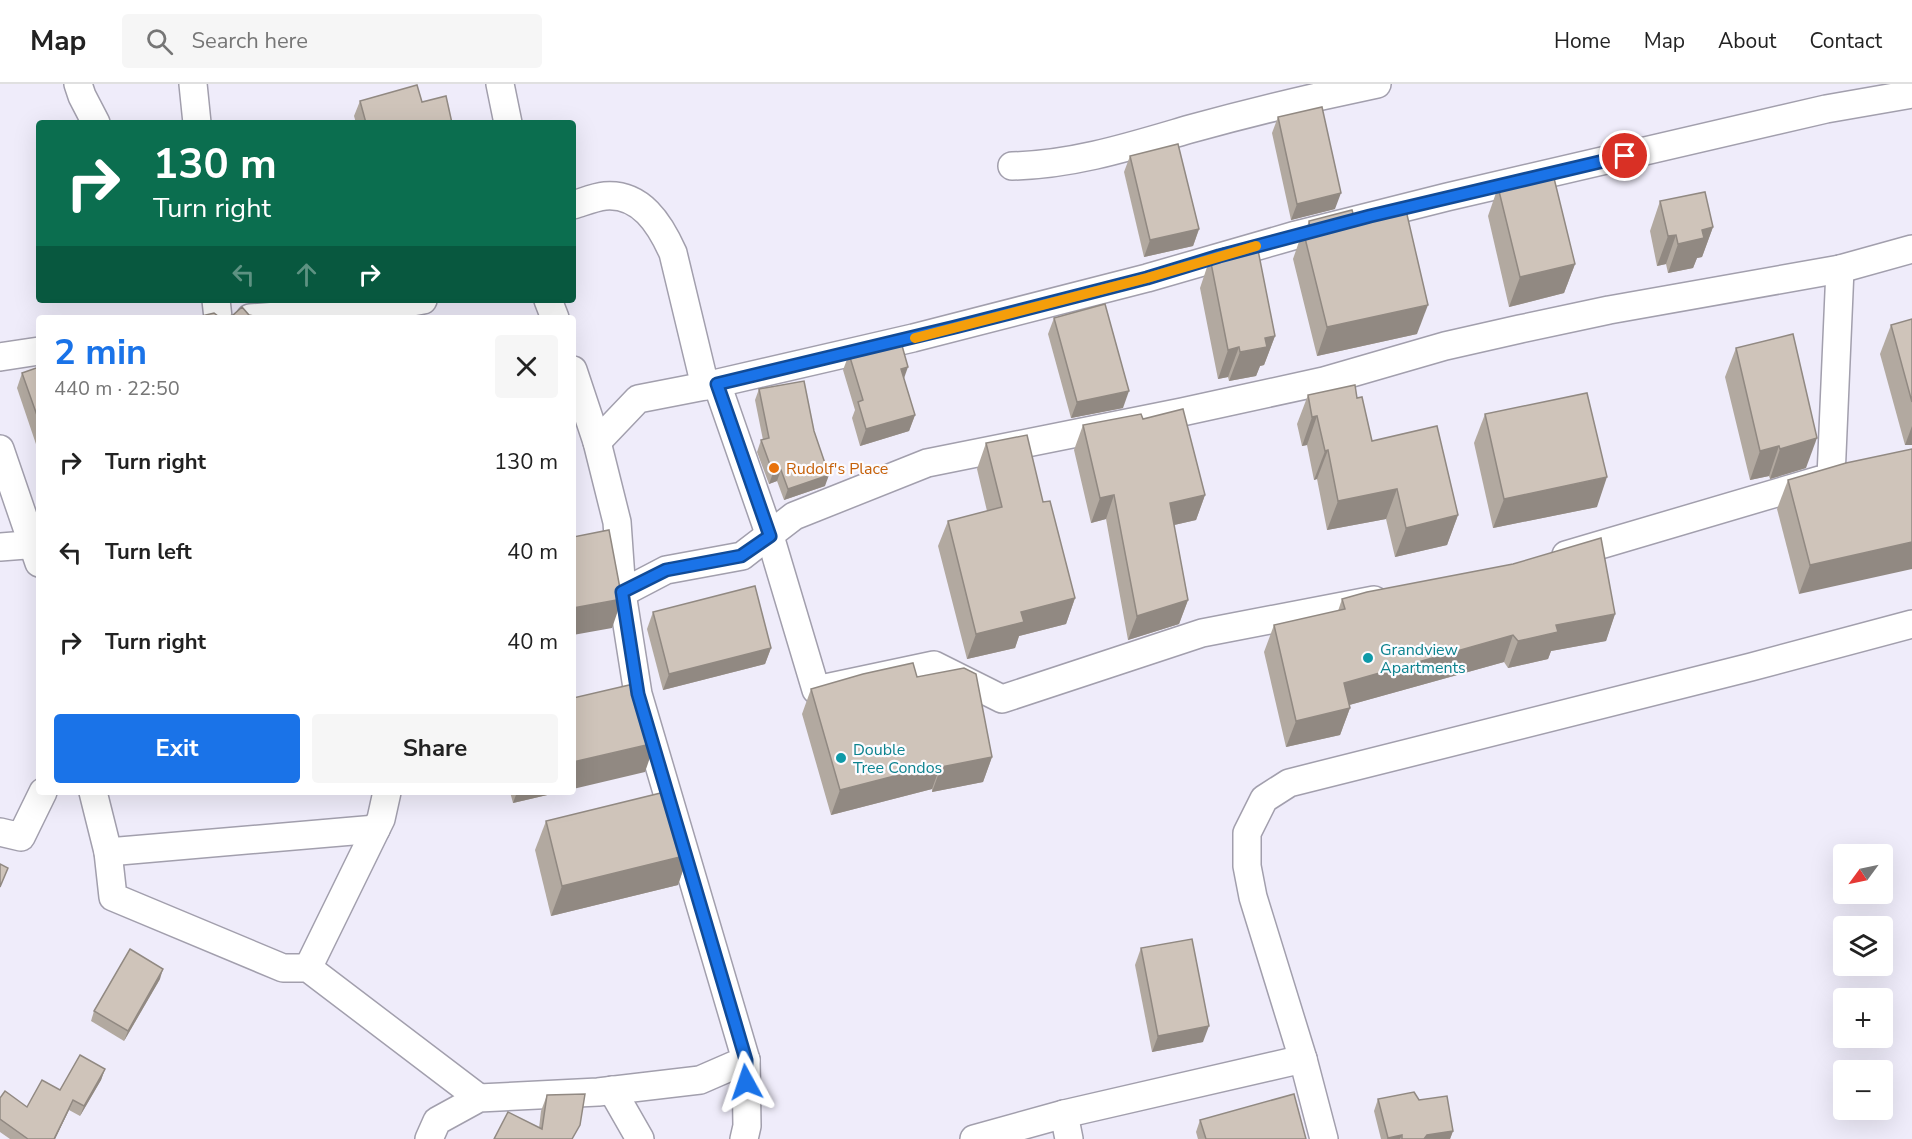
<!DOCTYPE html>
<meta charset="utf-8">
<style>
:root{--surface:#fff;--page:#f6f6f6;--text:#222;--muted:#767676;--line:#e0e0e0;--accent:#1a73e8}
body{margin:0;font-family:"Nunito Sans",sans-serif;background:var(--page);color:var(--text);height:100vh;display:flex;flex-direction:column;font-size:22px;white-space:nowrap}
*{box-sizing:border-box;margin:0}
p{font-size:20px;color:var(--muted)}
.icon{flex:none;width:33px;height:33px;fill:none;stroke:currentColor;stroke-width:2;stroke-linecap:round;stroke-linejoin:round}
.map{position:relative;flex:1;overflow:hidden}
.sheet{position:absolute;left:36px;top:231px;width:540px;height:480px;display:flex;flex-direction:column;background:var(--surface);border-radius:6px;box-shadow:0 6px 24px #0002}
.sheet>*{flex:none}
.hud{position:absolute;left:36px;top:36px;width:540px;height:183px;border-radius:6px;box-shadow:0 6px 24px #0002;background:#0b6e4f;color:#fff;overflow:hidden}
.needle{width:39px;rotate:237deg}
.controls{position:absolute;left:1833px;top:760px;display:grid;gap:12px}
.controls a{display:grid;place-items:center;width:60px;height:60px;border-radius:6px;background:var(--surface);box-shadow:0 6px 24px #0002;font-size:30px}
.pin{position:absolute;display:grid;place-items:center;width:51px;height:51px;color:#fff;margin:-26px;border:3px solid #fff;border-radius:50%;box-shadow:0 2px 6px #0007}
.me{position:absolute;width:66px;margin:-33px;rotate:355deg;stroke-linejoin:round;filter:drop-shadow(0 0 4px #0008)}
.turn{display:flex;align-items:center;gap:21px;height:126px;padding:0 18px;font-size:27px}
.turn .icon{width:78px;height:78px;stroke-width:2.5}
.turn b{display:block;font-size:42px;line-height:51px}
.lanes{display:flex;align-items:center;height:57px;padding:0 18px;background:#0003;justify-content:center;gap:30px;direction:ltr}
.lanes .off{opacity:.35}
.round{display:grid;place-items:center;flex:none;width:63px;height:63px;border-radius:6px;background:var(--page)}
.headline{display:flex;align-items:center;justify-content:space-between;height:102px;padding:0 18px}
h1{font-size:36px;font-weight:700;line-height:45px;color:var(--accent)}
.action{display:flex;gap:12px;margin-top:auto;padding:12px 18px}
.action a{flex:1;height:69px;border-radius:6px;background:var(--accent);color:#fff;font-size:24px;font-weight:700;line-height:69px;text-align:center}
.action a+a{background:var(--page);color:var(--text)}
ul{padding:0;list-style:none}
li{display:flex;align-items:center;gap:18px;height:90px;padding:0 18px}
li div{flex:1}
li b{display:block;font-size:22px}
li em{font-style:normal}
header{display:flex;align-items:center;gap:36px;box-sizing:border-box;height:84px;padding:0 30px;background:var(--surface);border-bottom:2px solid var(--line)}
header strong{font-size:28px}
nav{display:flex;gap:33px;margin-inline-start:auto;font-size:21px}
.search{width:420px;height:54px;background:var(--page);display:flex;align-items:center;gap:15px;box-sizing:border-box;padding:0 21px;border-radius:6px;color:var(--muted);font-size:22px}
.map>svg:first-child{display:block}
.lines{fill:none;stroke-linecap:round;stroke-linejoin:round}
.minor-casing{stroke:#a29fad;stroke-width:30}
.minor{stroke:#fff;stroke-width:27}
.wall{fill:#b2a9a0}
.shaded-wall{fill:#918982}
.building{fill:#cfc4ba;stroke:#918982;stroke-width:1.5}
.route-casing{stroke:#114b97;stroke-width:15}
.route{stroke:#1a73e8;stroke-width:10}
.slow{stroke:#f59e0b;stroke-width:10}
.food-dot{fill:#e8710a;stroke:#fcfbfe;stroke-width:2}
.culture-dot{fill:#0f9aa8;stroke:#fcfbfe;stroke-width:2}
.labels{text-anchor:middle;stroke-width:4.5;stroke-linejoin:round;paint-order:stroke}
.food-label{font-size:16px;fill:#c56008;stroke:#fcfbfe;text-anchor:start}
.culture-label{font-size:16px;fill:#0d838f;stroke:#fcfbfe;text-anchor:start}
</style>
<header>
<strong>Map</strong>
<div class="search"><svg class="icon" aria-label="search" viewBox="0 0 24 24"><circle cx="10" cy="10" r="6"/><path d="M15 15l6 6"/></svg>Search here</div>
<nav><a>Home</a><a>Map</a><a>About</a><a>Contact</a></nav>
</header>
<div class="map">
<svg width="1912" height="1055" viewBox="0 0 1912 1055">
<rect width="100%" height="100%" fill="#efecfa"/>
<g class="lines">
<g class="minor-casing">
<g id="minor">
<path d="M78,0L82,12L96,39"/>
<path d="M193,0L197,39"/>
<path d="M500,0L508,39"/>
<path d="M1012,82C1073,81 1132,62 1190,45C1252,28 1314,13 1377,0"/>
<path d="M573,121C583,118 595,113 605,112C641,109 660,140 673,169L705,302"/>
<path d="M216,216L218,234"/>
<path d="M548,216L555,234"/>
<path d="M250,234L380,224L423,216"/>
<path d="M0,273L39,267"/>
<path d="M717,300L770,452L816,606L934,581L1002,615L1202,549L1374,516"/>
<path d="M597,358L638,315L705,302L913,254L1147,194L1296,151L1447,113L1826,25L1912,10"/>
<path d="M0,365L39,479"/>
<path d="M1831,393L1840,185"/>
<path d="M0,463L39,460"/>
<path d="M1566,471L1820,396"/>
<path d="M622,509L666,486L742,472L794,432L927,379L1182,328L1324,297L1445,262L1520,245L1609,226L1840,185L1912,165"/>
<path d="M93,708L108,768L113,813L283,884H308L479,1014"/>
<path d="M0,748L21,753L43,708"/>
<path d="M108,768L376,745"/>
<path d="M308,884L381,735L387,708"/>
<path d="M612,1006L640,1055"/>
<path d="M1064,1030L1069,1055"/>
<path d="M429,1055L437,1037L479,1014L598,1008L700,996L746,976L638,610L622,509L617,438L597,358L573,286"/>
<path d="M744,1055L747,1042L746,976"/>
<path d="M974,1055L1064,1030L1303,975"/>
<path d="M1324,1055L1303,975L1253,813L1247,782V749L1264,715L1289,699L1751,583L1912,540"/>
</g>
</g>
<use href="#minor" class="minor"/>
</g>
<g class="wall">
<path d="M360,17L422,18L452,39H356L354,32Z"/>
<path d="M1278,33L1335,125L1291,136L1272,49Z"/>
<path d="M1130,72L1199,145L1193,162L1144,173L1124,88Z"/>
<path d="M1498,103L1575,180L1564,209L1509,223L1488,132Z"/>
<path d="M1660,117L1713,143L1702,173L1697,174L1693,184L1668,189L1666,180L1657,182L1650,147Z"/>
<path d="M1354,133L1417,250L1317,272L1293,175L1303,146L1306,145L1309,137Z"/>
<path d="M1223,164L1247,168L1275,252L1264,281L1260,282L1256,292L1229,297L1228,293L1218,295L1200,204L1210,174L1220,173Z"/>
<path d="M1054,234L1123,324L1071,334L1048,250Z"/>
<path d="M1912,235V361H1905L1880,270L1891,241Z"/>
<path d="M1736,264L1806,384L1770,395L1769,392L1750,396L1725,293Z"/>
<path d="M849,270L904,295L915,331L909,347L860,362L852,334L855,326L843,286Z"/>
<path d="M39,283V369L17,304L22,289Z"/>
<path d="M759,305L825,402L784,416L777,397L769,400L757,368L761,356H763L755,316Z"/>
<path d="M1308,311L1357,314L1372,357L1458,431L1447,461L1395,473L1386,435L1327,446L1317,395L1314,396L1307,361L1302,362L1297,340Z"/>
<path d="M1485,330L1597,423L1493,444L1474,359Z"/>
<path d="M1143,335L1205,411L1196,436L1174,441L1188,516L1179,540L1128,556L1106,435L1091,439L1074,366L1083,341Z"/>
<path d="M986,359L1043,418L1075,514L1066,540L1019,552L1015,564L967,575L938,462L948,437L987,427L977,385Z"/>
<path d="M1912,365L1799,510L1777,425L1788,396Z"/>
<path d="M1342,515L1615,530L1606,557L1551,567L1548,575L1508,584L1504,578L1349,621L1350,624L1340,651L1286,663L1264,568L1274,541L1338,527Z"/>
<path d="M653,528L771,564L765,580L663,606L647,545Z"/>
<path d="M917,593L992,673L983,698L932,708V705L831,731L802,630L811,605Z"/>
<path d="M510,708H560L513,719Z"/>
<path d="M546,737L688,771L678,801L551,832L535,766Z"/>
<path d="M1141,864L1203,958L1152,968L1135,881Z"/>
<path d="M160,895L124,957L91,937L94,927Z"/>
<path d="M105,985L101,996L80,1032L69,1026L55,1055H10L0,1048V1014L27,1023Z"/>
<path d="M547,1011L580,1041L494,1055L539,1044L541,1027Z"/>
<path d="M1378,1015L1419,1016L1453,1047L1450,1055H1381L1374,1027Z"/>
<path d="M1200,1036L1306,1055H1198L1196,1048Z"/>
</g>
<g class="shaded-wall">
<path d="M1341,109L1335,125L1291,136L1297,120Z"/>
<path d="M1713,143L1702,173L1697,174L1693,184L1668,189L1678,160L1702,146Z"/>
<path d="M1199,145L1193,162L1144,173L1150,156Z"/>
<path d="M1676,151L1666,180L1657,182L1668,152Z"/>
<path d="M1575,180L1564,209L1509,223L1520,193Z"/>
<path d="M1428,221L1417,250L1317,272L1327,243Z"/>
<path d="M1275,252L1264,281L1260,282L1256,292L1229,297L1240,268L1265,254Z"/>
<path d="M1239,263L1228,293L1218,295L1228,266Z"/>
<path d="M908,283L902,300L901,285Z"/>
<path d="M1129,307L1123,324L1071,334L1077,318Z"/>
<path d="M915,331L909,347L860,362L866,345Z"/>
<path d="M1317,332L1307,361L1302,362L1312,333Z"/>
<path d="M1912,342V361H1905Z"/>
<path d="M1817,354L1806,384L1770,395L1780,365Z"/>
<path d="M1779,362L1769,392L1750,396L1760,367Z"/>
<path d="M1328,366L1317,395L1314,396L1325,367Z"/>
<path d="M781,386L777,397L769,400L773,389Z"/>
<path d="M829,391L825,402L784,416L788,405Z"/>
<path d="M1607,393L1597,423L1493,444L1504,415Z"/>
<path d="M1397,405L1386,435L1327,446L1338,417Z"/>
<path d="M1114,411L1106,435L1091,439L1100,414Z"/>
<path d="M1205,411L1196,436L1161,444L1170,419Z"/>
<path d="M1458,431L1447,461L1395,473L1406,444Z"/>
<path d="M1912,458V485L1799,510L1810,481Z"/>
<path d="M1075,514L1066,540L1019,552L1015,564L967,575L976,550L1021,528Z"/>
<path d="M622,515L612,544L573,551V524Z"/>
<path d="M1188,516L1179,540L1128,556L1137,532Z"/>
<path d="M1615,530L1606,557L1551,567L1548,575L1508,584L1518,557L1556,541Z"/>
<path d="M1513,551L1504,578L1335,625L1344,599Z"/>
<path d="M771,564L765,580L663,606L669,590Z"/>
<path d="M1350,624L1340,651L1286,663L1296,637Z"/>
<path d="M655,659L645,688L573,705V678Z"/>
<path d="M992,673L983,698L932,708L941,683Z"/>
<path d="M941,680L932,705L831,731L840,706Z"/>
<path d="M517,708H560L513,719Z"/>
<path d="M688,771L678,801L551,832L562,802Z"/>
<path d="M163,885L160,895L124,957L128,947Z"/>
<path d="M1209,942L1203,958L1152,968L1158,952Z"/>
<path d="M105,985L101,996L80,1032L84,1022Z"/>
<path d="M73,1016L69,1026L55,1055H54Z"/>
<path d="M1453,1047L1450,1055H1424L1427,1051Z"/>
<path d="M1402,1051L1400,1055H1387L1388,1054Z"/>
</g>
<g class="building">
<path d="M417,1L422,18L446,12L452,39H366L360,17Z"/>
<path d="M1322,23L1341,109L1297,120L1278,33Z"/>
<path d="M1178,60L1199,145L1150,156L1130,72Z"/>
<path d="M1553,90L1575,180L1520,193L1498,103Z"/>
<path d="M1705,108L1713,143L1702,146L1704,154L1678,160L1676,151L1668,152L1660,117Z"/>
<path d="M1405,122L1428,221L1327,243L1303,146L1310,144L1309,137L1352,126L1354,133Z"/>
<path d="M1245,160L1247,168L1258,166L1275,252L1265,254L1267,263L1240,268L1239,263L1228,266L1210,174L1225,172L1223,164Z"/>
<path d="M1105,220L1129,307L1077,318L1054,234Z"/>
<path d="M242,223L249,231L259,233V234H197V233L214,229L218,232L226,233L233,231Z"/>
<path d="M1912,235V318L1891,241Z"/>
<path d="M1793,250L1817,354L1780,365L1779,362L1760,367L1736,264Z"/>
<path d="M901,258L908,283L901,285L915,331L866,345L858,318L863,316L849,270Z"/>
<path d="M39,283V337L22,289Z"/>
<path d="M804,297L814,347L829,391L788,405L781,386L773,389L761,356L769,354L759,305Z"/>
<path d="M1355,301L1357,314L1362,313L1372,357L1437,342L1458,431L1406,444L1397,405L1338,417L1328,366L1325,367L1317,332L1312,333L1308,311Z"/>
<path d="M1587,309L1607,393L1504,415L1485,330Z"/>
<path d="M1183,325L1205,411L1170,419L1188,516L1137,532L1114,411L1100,414L1083,341L1141,330L1143,335Z"/>
<path d="M1027,351L1043,418L1050,417L1075,514L1021,528L1024,538L976,550L948,437L1002,423L986,359Z"/>
<path d="M1912,365V458L1810,481L1788,396L1846,379Z"/>
<path d="M609,446L622,515L573,524V453Z"/>
<path d="M1601,454L1615,530L1556,541L1558,548L1518,557L1513,551L1344,599L1350,624L1296,637L1274,541L1345,525L1342,515L1367,508L1513,480Z"/>
<path d="M755,502L771,564L669,590L653,528Z"/>
<path d="M913,579L917,593L964,584L976,590L992,673L941,683V680L840,706L811,605L863,590Z"/>
<path d="M638,599L655,659L573,678V614Z"/>
<path d="M669,707L688,771L562,802L546,737Z"/>
<path d="M0,780L8,784L0,803Z"/>
<path d="M1192,855L1209,942L1158,952L1141,864Z"/>
<path d="M130,865L163,885L128,947L94,927Z"/>
<path d="M80,971L105,985L84,1022L73,1016L54,1055H28L0,1035V1014L5,1007L27,1023L42,996L60,1006Z"/>
<path d="M1414,1008L1419,1016L1447,1012L1453,1047L1427,1051L1424,1055H1402V1051L1388,1054L1378,1015Z"/>
<path d="M585,1010L580,1041L572,1055H494L508,1028L542,1045L547,1011Z"/>
<path d="M1294,1010L1306,1055H1206L1200,1036Z"/>
</g>
<g class="lines">
<g class="route-casing">
<path id="route" d="M746,998V976L638,610L622,508L666,486L741,472L770,452L717,300L955,243L1147,194L1219,172L1370,132L1625,72"/>
</g>
<use href="#route" class="route"/>
<path class="slow" d="M915,254L1147,194L1256,162"/>
</g>
<circle class="food-dot" cx="774" cy="384" r="6"/>
<g class="culture-dot">
<circle cx="1368" cy="574" r="6"/>
<circle cx="841" cy="674" r="6"/>
</g>
<g class="labels">
<g class="food-label">
<text x="786" y="390">Rudolf's Place</text>
</g>
<g class="culture-label">
<text x="1380" y="571">Grandview<tspan x="1380" dy="18">Apartments</tspan></text>
<text x="853" y="671">Double<tspan x="853" dy="18">Tree Condos</tspan></text>
</g>
</g>
</svg>
<div class="controls">
<a><svg class="needle" viewBox="-14 -14 28 28"><path d="M0-13l5 13h-10z" fill="#e53935"/><path d="M0 13l5-13h-10z" fill="#767676"/></svg></a>
<a><svg class="icon" aria-label="layers" viewBox="0 0 24 24"><path d="M12 4l9 5-9 5-9-5zM3 14l9 5 9-5"/></svg></a>
<a>+</a>
<a>−</a>
</div>
<div class="pin" style="left:1625px;top:72px;background:#d93025"><svg class="icon" aria-label="arrive" viewBox="0 0 24 24"><path d="M6 21V4h12l-3 4 3 4H6"/></svg></div>
<svg class="me" style="left:746px;top:998px" viewBox="-20 -20 40 40"><path d="M0-17L14 15 0 8-14 15z" fill="#1a73e8" stroke="#fff" stroke-width="4"/></svg>
<div class="hud">
<div class="turn"><svg class="icon" aria-label="right" viewBox="0 0 24 24"><path d="M7 20v-9h11M14 6l5 5-5 5"/></svg><div><b>130 m</b>Turn right</div></div>
<div class="lanes"><svg class="icon off" aria-label="left" viewBox="0 0 24 24"><path d="M17 20v-9H6M10 6l-5 5 5 5"/></svg><svg class="icon off" aria-label="ahead" viewBox="0 0 24 24"><path d="M12 20V5M6 11l6-6 6 6"/></svg><svg class="icon" aria-label="right" viewBox="0 0 24 24"><path d="M7 20v-9h11M14 6l5 5-5 5"/></svg></div>
</div>
<section class="sheet">
<div class="headline"><div><h1>2 min</h1><p>440 m · 22:50</p></div><a class="round"><svg class="icon" aria-label="close" viewBox="0 0 24 24"><path d="M6 6l12 12M18 6L6 18"/></svg></a></div>
<ul>
<li><svg class="icon" aria-label="right" viewBox="0 0 24 24"><path d="M7 20v-9h11M14 6l5 5-5 5"/></svg><div><b>Turn right</b></div><em>130 m</em></li>
<li><svg class="icon" aria-label="left" viewBox="0 0 24 24"><path d="M17 20v-9H6M10 6l-5 5 5 5"/></svg><div><b>Turn left</b></div><em>40 m</em></li>
<li><svg class="icon" aria-label="right" viewBox="0 0 24 24"><path d="M7 20v-9h11M14 6l5 5-5 5"/></svg><div><b>Turn right</b></div><em>40 m</em></li>
</ul>
<div class="action"><a>Exit</a><a>Share</a></div>
</section>
</div>
